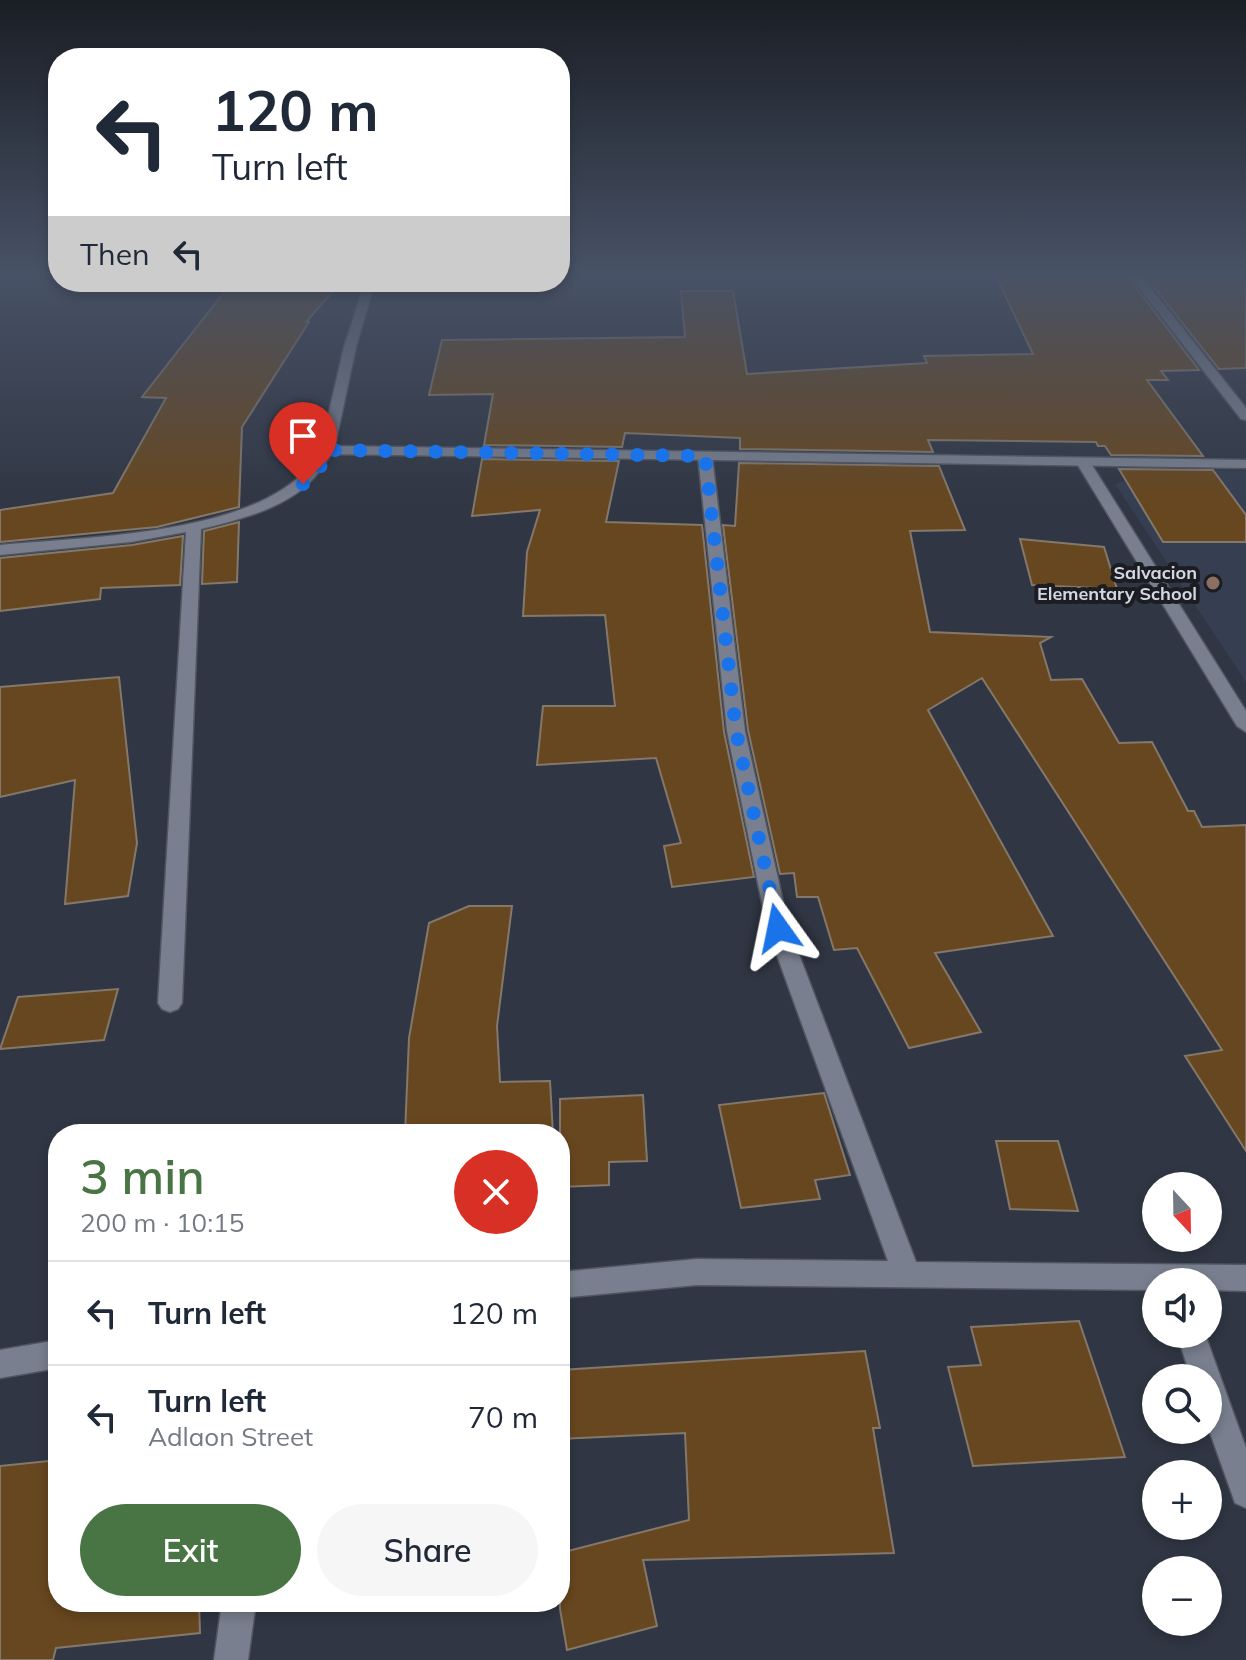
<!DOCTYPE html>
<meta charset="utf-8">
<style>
:root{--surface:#fff;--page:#f6f6f7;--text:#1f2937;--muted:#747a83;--line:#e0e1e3;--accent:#497544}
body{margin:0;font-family:Mulish,sans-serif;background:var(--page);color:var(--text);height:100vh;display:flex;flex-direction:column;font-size:30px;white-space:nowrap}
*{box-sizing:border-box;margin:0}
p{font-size:26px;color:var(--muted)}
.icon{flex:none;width:44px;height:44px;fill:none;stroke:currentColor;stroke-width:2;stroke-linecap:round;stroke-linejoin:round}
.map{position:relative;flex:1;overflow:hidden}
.details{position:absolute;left:48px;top:1124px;width:522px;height:488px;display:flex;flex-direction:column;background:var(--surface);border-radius:32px;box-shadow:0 4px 12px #0003}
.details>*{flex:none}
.banner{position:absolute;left:48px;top:48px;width:522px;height:244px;border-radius:32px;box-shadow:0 4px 12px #0003;background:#fff;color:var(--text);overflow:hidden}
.needle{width:52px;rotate:158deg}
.buttons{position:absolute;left:1142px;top:1172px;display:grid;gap:16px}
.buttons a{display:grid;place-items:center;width:80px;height:80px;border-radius:50%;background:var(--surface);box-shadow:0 4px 12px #0003;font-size:40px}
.pin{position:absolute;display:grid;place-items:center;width:68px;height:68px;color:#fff;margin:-82px -34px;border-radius:50% 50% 50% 0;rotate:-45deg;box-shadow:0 0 8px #0007}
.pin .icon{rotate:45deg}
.me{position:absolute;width:88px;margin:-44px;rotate:348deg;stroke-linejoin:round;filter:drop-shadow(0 0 6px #0008)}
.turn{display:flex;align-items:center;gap:28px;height:168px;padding:0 32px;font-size:36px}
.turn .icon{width:104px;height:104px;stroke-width:2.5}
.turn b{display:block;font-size:56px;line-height:68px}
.then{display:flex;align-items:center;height:76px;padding:0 32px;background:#0003;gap:16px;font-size:30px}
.round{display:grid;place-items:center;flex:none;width:84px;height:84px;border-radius:42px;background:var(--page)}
.headline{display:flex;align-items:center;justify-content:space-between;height:136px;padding:0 32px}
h1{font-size:48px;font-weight:600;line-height:60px;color:var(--accent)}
.button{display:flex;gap:16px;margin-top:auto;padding:16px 32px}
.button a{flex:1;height:92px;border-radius:48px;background:var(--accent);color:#fff;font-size:32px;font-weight:600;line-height:92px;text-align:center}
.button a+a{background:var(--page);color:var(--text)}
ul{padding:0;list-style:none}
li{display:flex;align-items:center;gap:24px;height:104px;padding:0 32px;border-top:2px solid var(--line)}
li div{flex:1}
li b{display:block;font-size:30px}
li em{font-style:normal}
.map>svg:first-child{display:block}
.built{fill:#363e51}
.building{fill:#67471f;stroke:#84786b;stroke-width:2}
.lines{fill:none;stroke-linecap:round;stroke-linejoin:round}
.street-casing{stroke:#505560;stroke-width:3}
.secondary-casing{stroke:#505560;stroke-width:3}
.street{fill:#797f8e;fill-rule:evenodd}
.secondary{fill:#797f8e;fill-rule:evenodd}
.route{stroke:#1a73e8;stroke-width:14;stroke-dasharray:0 25.2}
.education-dot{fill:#8d6e63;stroke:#1b1d23;stroke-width:3}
.labels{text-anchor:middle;stroke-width:8;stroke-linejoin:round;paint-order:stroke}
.far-poi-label{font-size:18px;font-weight:bold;fill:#d3d7df;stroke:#1b1d23;text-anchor:end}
</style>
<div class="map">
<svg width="1246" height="1660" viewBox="0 0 1246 1660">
<rect width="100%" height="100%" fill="#303643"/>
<path class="built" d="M1158,469L1246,471V682L1115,484Z"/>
<g class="building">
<path d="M994,272H1124L1199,370L1161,371L1168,380H1147L1203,456L1111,455L1105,446H1098L1096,442L928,440L933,452L740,449V438L625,433L622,447L484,445L493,394L429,395L442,340L685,337L681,291H733L747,374L927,363L924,356L1033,354Z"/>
<path d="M1142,272H1246V368L1219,369Z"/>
<path d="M232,282H341L306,322H309L242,427L239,507L157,527L0,542V510L113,493L166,398L142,397Z"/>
<path d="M482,459L619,461L606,522L702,525L724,732L754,877L672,887L664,846L681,843L656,758L537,765L543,706H615L605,615L523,616L527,552L540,510L472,516Z"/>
<path d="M739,463L939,466L965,530L910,531L930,632L1051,637L1040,643L1051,680L1082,679L1119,743L1152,742L1188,811H1194L1202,827L1246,825V1151L1185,1056L1222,1050L982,678L928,710L1053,936L935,953L981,1032L909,1048L857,948L834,950L818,897H797L794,873L780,874L748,730L723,525L735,526Z"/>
<path d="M1119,469L1213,470L1246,515V542H1163Z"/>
<path d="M239,522L237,582L202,584L204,531Z"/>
<path d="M183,536L180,585L101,588L100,599L0,611V558L132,545Z"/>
<path d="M1020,539L1104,547L1117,589L1032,585Z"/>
<path d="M119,677L137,843L128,896L65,904L75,780L0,797V687Z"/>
<path d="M469,906H512L497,1026L500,1082L550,1081L553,1134H405L409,1038L429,923Z"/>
<path d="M118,989L104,1040L0,1049L18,997Z"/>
<path d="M824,1093L850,1175L815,1180L820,1199L741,1208L719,1105Z"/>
<path d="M643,1095L647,1161L609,1162V1185L560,1187V1099Z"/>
<path d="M996,1141H1058L1078,1211L1010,1209Z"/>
<path d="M1079,1321L1125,1457L973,1466L948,1367L981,1365L971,1327Z"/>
<path d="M865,1351L880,1428H873L894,1553L643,1560L657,1626L567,1650L560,1609V1553L689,1520L685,1433L560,1439V1370Z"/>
<path d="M58,1460V1602H199L200,1633L56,1648L53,1660H0V1466Z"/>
</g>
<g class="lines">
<g class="street-casing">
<g id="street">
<path d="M1127,272H1138L1246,408V420L1241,419Z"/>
<path d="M327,446L334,450C327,460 320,472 311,481C284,509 238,520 201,529L182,1003L178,1009L170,1012L162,1009L158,1003L186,532L131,542L0,555V545C84,537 236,535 300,476C309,469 315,456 322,447Z"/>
<path d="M705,452L712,456L745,731L789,928L916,1262L1246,1265V1291L1208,1290V1282H1156V1290L697,1285L560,1298V1272L697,1259L888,1261L767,928L727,731L698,456Z"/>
<path d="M1083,458L1090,462L1246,711V732L1237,726L1076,462Z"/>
<path d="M1177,1334H1205L1246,1448V1508L1235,1503L1208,1427V1378H1191Z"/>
<path d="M58,1340V1368L0,1378V1350Z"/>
<path d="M222,1602H256L248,1660H214Z"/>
</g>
</g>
<g class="secondary-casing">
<path id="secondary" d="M365,282H375L356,347L335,446L1246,460V468L327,454L320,450L344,347Z"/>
</g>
<use href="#street" class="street"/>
<use href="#secondary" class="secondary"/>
</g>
<linearGradient id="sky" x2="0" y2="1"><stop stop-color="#1a1e25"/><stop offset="0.54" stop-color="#485266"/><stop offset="1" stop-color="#485266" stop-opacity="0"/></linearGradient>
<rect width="1246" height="505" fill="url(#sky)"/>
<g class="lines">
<path class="route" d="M303,484L320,467L327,450L705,456L736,731L778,928"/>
</g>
<circle class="education-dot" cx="1213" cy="583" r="8"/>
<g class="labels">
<g class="far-poi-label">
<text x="1197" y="579">Salvacion<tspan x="1197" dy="21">Elementary School</tspan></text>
</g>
</g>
</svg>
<div class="buttons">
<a><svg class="needle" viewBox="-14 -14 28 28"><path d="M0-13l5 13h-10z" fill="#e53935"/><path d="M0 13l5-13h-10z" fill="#747a83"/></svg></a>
<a><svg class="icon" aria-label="sound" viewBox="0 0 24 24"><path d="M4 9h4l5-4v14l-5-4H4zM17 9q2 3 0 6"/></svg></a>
<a><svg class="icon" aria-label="search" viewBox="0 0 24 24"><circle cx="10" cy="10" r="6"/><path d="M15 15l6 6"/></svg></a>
<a>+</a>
<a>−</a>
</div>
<div class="pin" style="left:303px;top:484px;background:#d93025"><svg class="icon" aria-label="arrive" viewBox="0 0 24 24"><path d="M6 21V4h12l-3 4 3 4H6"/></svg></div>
<svg class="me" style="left:778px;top:928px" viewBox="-20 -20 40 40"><path d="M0-17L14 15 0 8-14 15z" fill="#1a73e8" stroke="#fff" stroke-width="4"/></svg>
<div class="banner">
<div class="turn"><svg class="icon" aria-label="left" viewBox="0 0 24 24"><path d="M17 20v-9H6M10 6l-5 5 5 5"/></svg><div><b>120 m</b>Turn left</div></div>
<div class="then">Then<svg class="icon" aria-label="left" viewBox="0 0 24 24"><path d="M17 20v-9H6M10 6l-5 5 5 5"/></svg></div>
</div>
<section class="details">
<div class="headline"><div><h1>3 min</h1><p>200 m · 10:15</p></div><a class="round" style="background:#d93025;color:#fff"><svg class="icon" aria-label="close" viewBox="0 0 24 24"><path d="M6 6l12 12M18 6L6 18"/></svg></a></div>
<ul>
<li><svg class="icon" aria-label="left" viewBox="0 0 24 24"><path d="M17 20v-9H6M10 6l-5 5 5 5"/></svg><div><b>Turn left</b></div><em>120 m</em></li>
<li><svg class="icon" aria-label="left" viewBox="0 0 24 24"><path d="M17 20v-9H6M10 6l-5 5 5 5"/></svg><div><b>Turn left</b><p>Adlaon Street</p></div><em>70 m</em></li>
</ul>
<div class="button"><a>Exit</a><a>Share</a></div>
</section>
</div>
